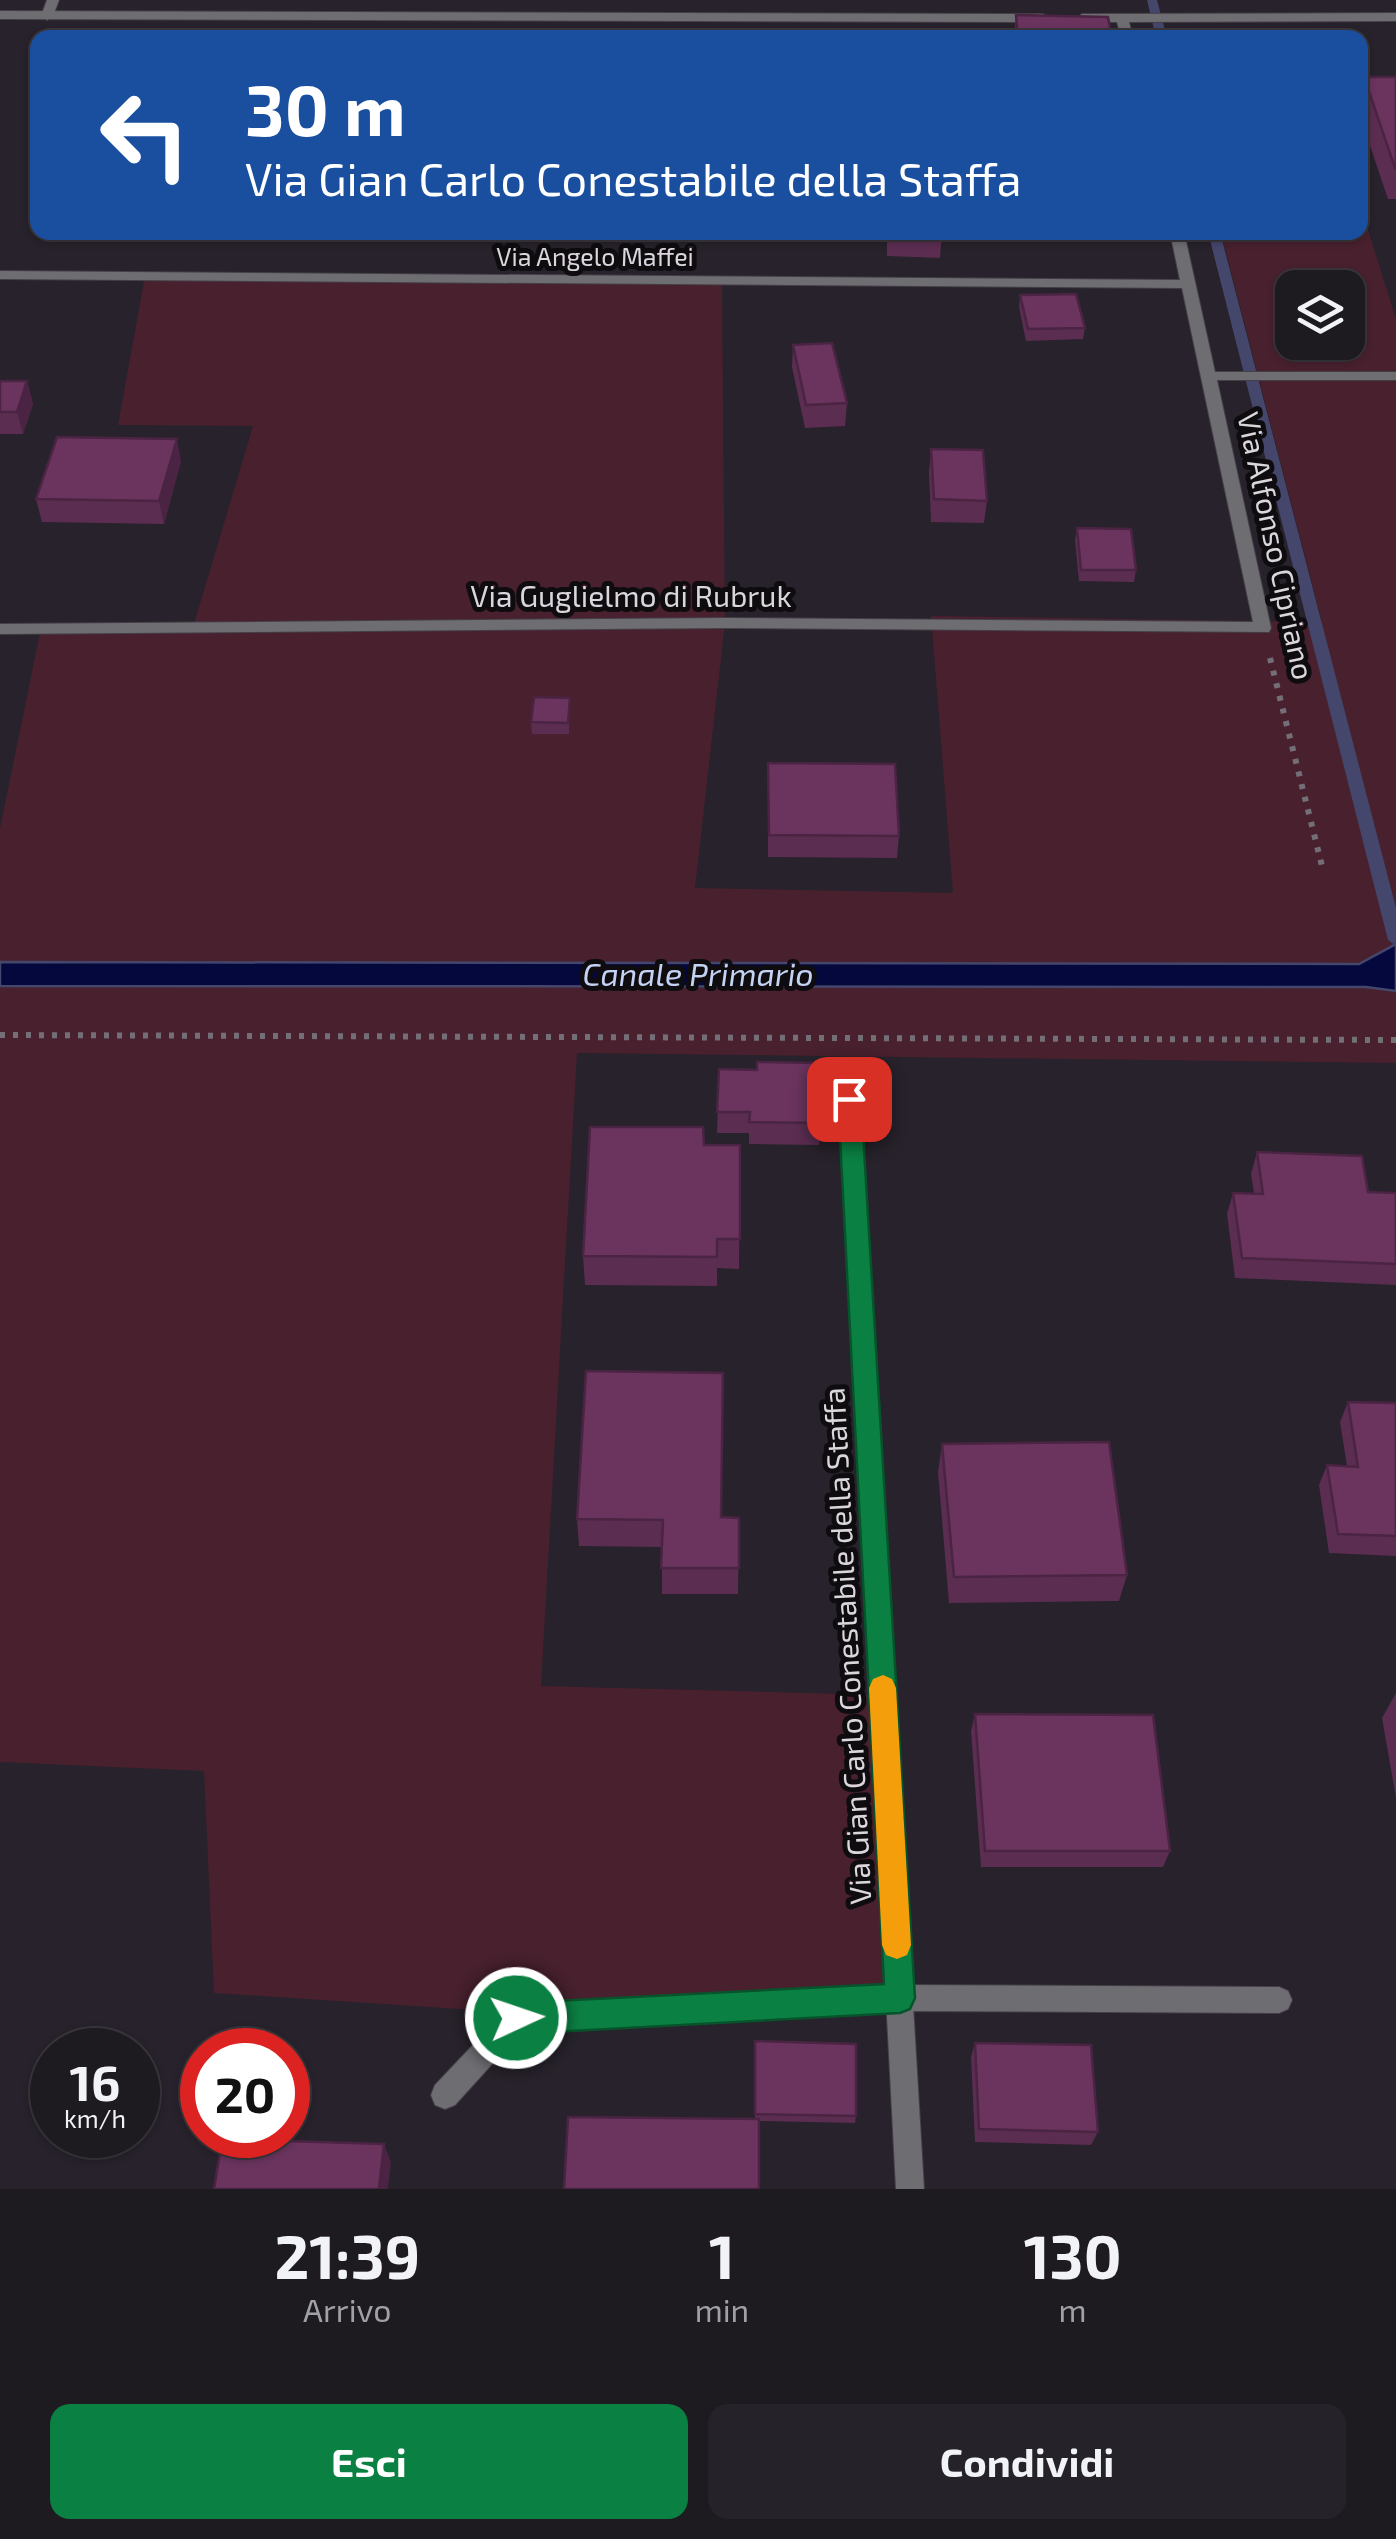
<!DOCTYPE html>
<html lang="it">
<style>
:root{--surface:#1d1a20;--page:#252329;--text:#f1f3f6;--muted:#a0a1a5;--line:#3b383e;--accent:#0b8043}
body{margin:0;font-family:"Exo 2",sans-serif;background:var(--page);color:var(--text);height:100vh;display:flex;flex-direction:column;font-size:38px;white-space:nowrap}
*{box-sizing:border-box;margin:0}
p{font-size:32px;color:var(--muted)}
.icon{flex:none;width:55px;height:55px;fill:none;stroke:currentColor;stroke-width:2;stroke-linecap:round;stroke-linejoin:round}
.map{position:relative;height:2189px;overflow:hidden}
.drawer{display:flex;flex-direction:column;background:var(--surface);flex:1}
.drawer>*{flex:none}
.hud{position:absolute;left:30px;top:30px;width:1338px;height:210px;border-radius:20px;box-shadow:0 2px 8px #0004,0 0 0 2px var(--line);background:#1a4fa0;color:#fff;overflow:hidden}
.buttons{position:absolute;left:1275px;top:270px;display:grid;gap:20px}
.buttons a{display:grid;place-items:center;width:90px;height:90px;border-radius:20px;background:var(--surface);box-shadow:0 2px 8px #0004,0 0 0 2px var(--line);font-size:50px}
.speed{position:absolute;left:30px;top:2028px;display:flex;gap:20px;font-size:50px;font-weight:700;text-align:center}
.speed>*{display:grid;place-content:center;width:130px;height:130px;border-radius:50%;background:var(--surface);box-shadow:0 2px 8px #0004,0 0 0 2px var(--line);line-height:1}
.speed small{font-size:25px;font-weight:400}
.speed .limit{border:15px solid #d22;background:#fff;color:#111}
.pin{position:absolute;display:grid;place-items:center;width:85px;height:85px;color:#fff;margin:-42px;border-radius:20px;box-shadow:0 5px 15px #0006}
.me{position:absolute;width:110px;margin:-55px;rotate:87deg;stroke-linejoin:round;filter:drop-shadow(0 0 8px #0008)}
.turn{display:flex;align-items:center;gap:35px;height:210px;padding:0 50px;font-size:45px}
.turn .icon{width:130px;height:130px;stroke-width:2.5}
.turn b{display:block;font-size:70px;line-height:85px}
.eta{display:flex;justify-content:space-evenly;align-items:center;height:170px;text-align:center}
.eta b{font-size:60px;font-weight:700;line-height:70px}
.cta{display:flex;gap:20px;margin-top:auto;padding:20px 50px}
.cta a{flex:1;height:115px;border-radius:20px;background:var(--accent);color:#fff;font-size:40px;font-weight:700;line-height:115px;text-align:center}
.cta a+a{background:var(--page);color:var(--text)}
.map>svg:first-child{display:block}
.green{fill:#48202e;fill-rule:evenodd}
.water{fill:#04083c;stroke:#44466c;stroke-width:2.5}
.lines{fill:none;stroke-linecap:round;stroke-linejoin:round}
.stream{fill:#44466c;fill-rule:evenodd}
.service-casing{stroke:#443f47;stroke-width:2}
.minor-casing{stroke:#443f47;stroke-width:2}
.path{stroke:#746f77;stroke-width:6;stroke-dasharray:5 8;stroke-linecap:butt}
.service{fill:#6d6d72;fill-rule:evenodd}
.minor{fill:#6d6d72;fill-rule:evenodd}
.wall{fill:#5b2d51}
.shaded-wall{fill:#4a2442}
.building{fill:#6a345e;stroke:#4a2442;stroke-width:2.5}
.route{fill:#0b8043;stroke:#07532c;stroke-width:2.5}
.slow{fill:#f59e0b}
.labels{text-anchor:middle;stroke-width:10;stroke-linejoin:round;paint-order:stroke}
.far-street-label{font-size:25px;fill:#dad6dc;stroke:#0f0c10}
.street-label{font-size:30px;fill:#dad6dc;stroke:#0f0c10}
.water-label{font-size:32px;font-style:italic;fill:#c4d2f4;stroke:#0f0c10}
</style>
<div class="map">
<svg width="1396" height="2189" viewBox="0 0 1396 2189">
<rect width="100%" height="100%" fill="#27222b"/>
<path class="green" d="M1360,204L1396,319V1063L577,1053L541,1686L883,1695L900,1998L568,2016L214,1993L204,1771L0,1762V828L41,628L193,627L253,426L118,425L145,276L722,281L725,623L695,888L953,893L931,616L1322,622L1221,233L1360,232ZM1292,288H1348V342H1292Z"/>
<path class="water" d="M1396,944V991L1366,987L0,986V962L1359,964Z"/>
<g class="lines">
<g class="stream">
<path d="M1147,0H1157L1167,38H1156Z"/>
<path d="M1208,232H1220L1396,908V946L1388,940Z"/>
</g>
<g class="service-casing">
<g id="service">
<path d="M47,0H59L53,16L47,20L41,16Z"/>
<path d="M900,1985L1279,1987L1288,1991L1292,2000L1288,2009L1279,2013L900,2011L522,2031L455,2105L445,2109L435,2105L431,2095L435,2085L507,2009L516,2005Z"/>
</g>
</g>
<g class="minor-casing">
<g id="minor">
<path d="M0,11L1043,14L1049,18L1043,22L0,19Z"/>
<path d="M1396,13V21L1129,22L1133,38H1121L1117,22H1082L1076,18L1082,14Z"/>
<path d="M1170,232H1184L1215,372H1396V380H1217L1271,628L1269,632L725,628L0,634V624L725,618L1253,622L1182,288L0,279V271L1180,280Z"/>
<path d="M849,1091L856,1093L859,1099L924,2189H896L839,1099L842,1093Z"/>
</g>
</g>
<g class="path">
<path d="M1270,658L1323,870"/>
<path d="M0,1035L1396,1040"/>
</g>
<use href="#service" class="service"/>
<use href="#minor" class="minor"/>
</g>
<g class="wall">
<path d="M1016,15L1112,38H1014Z"/>
<path d="M1364,77H1396V199H1388L1360,116V93Z"/>
<path d="M887,232H942L940,258L887,256Z"/>
<path d="M1020,295L1085,328L1083,339L1026,341L1019,307Z"/>
<path d="M793,345L847,403L845,426L805,428L792,367Z"/>
<path d="M0,381H27L33,404L23,434H0Z"/>
<path d="M931,449L987,501L984,523L931,522L929,472Z"/>
<path d="M181,461L164,524L42,522L36,499Z"/>
<path d="M1077,528L1136,570L1134,582L1079,581L1075,540Z"/>
<path d="M570,698L569,734H532L531,722Z"/>
<path d="M768,763L899,836L897,858L768,857Z"/>
<path d="M719,1069L821,1123L819,1145L749,1144V1133H717Z"/>
<path d="M704,1145H740L739,1269L717,1268V1286L585,1285L583,1256Z"/>
<path d="M1257,1152L1368,1192L1396,1193V1285L1235,1278L1227,1214L1233,1193H1254L1251,1174Z"/>
<path d="M1348,1402L1396,1403V1556L1329,1553L1319,1485L1327,1465L1347,1466L1340,1422Z"/>
<path d="M942,1444L1127,1575L1119,1601L949,1603L938,1472Z"/>
<path d="M739,1518L738,1594H662V1547L579,1546L577,1519Z"/>
<path d="M1396,1693V1798L1382,1718Z"/>
<path d="M975,1714L1170,1851L1163,1867H981L971,1731Z"/>
<path d="M755,2041L856,2116L855,2123L759,2121L755,2119Z"/>
<path d="M975,2043L1098,2132L1091,2145L975,2142L971,2057Z"/>
</g>
<g class="shaded-wall">
<path d="M27,381L33,404L23,434L17,412Z"/>
<path d="M177,439L181,461L164,524L159,501Z"/>
<path d="M384,2144L391,2162L388,2189H379Z"/>
</g>
<g class="building">
<path d="M1016,15L1108,17L1112,38H1018Z"/>
<path d="M1364,77H1396V168H1395Z"/>
<path d="M888,232H942V236L888,234Z"/>
<path d="M1076,294L1085,328L1028,329L1020,295Z"/>
<path d="M832,343L847,403L806,405L793,345Z"/>
<path d="M0,381H27L17,412H0Z"/>
<path d="M57,437L177,439L159,501L36,499Z"/>
<path d="M931,449L983,450L987,501L934,499Z"/>
<path d="M1077,528L1131,529L1136,570H1081Z"/>
<path d="M534,697L570,698L568,723L531,722Z"/>
<path d="M768,763L895,764L899,836L769,835Z"/>
<path d="M757,1062L820,1063L821,1123L749,1122L750,1112H717L719,1069L757,1070Z"/>
<path d="M590,1127H703L704,1145H740V1239H717V1257L583,1256Z"/>
<path d="M1257,1152L1362,1156L1368,1192L1396,1193V1264L1242,1258L1233,1193L1263,1194Z"/>
<path d="M586,1371L723,1373L721,1517L739,1518V1568H661L663,1520L577,1519Z"/>
<path d="M1348,1402L1396,1403V1536L1338,1534L1327,1465L1358,1467Z"/>
<path d="M1109,1442L1127,1575L954,1577L942,1444Z"/>
<path d="M975,1714L1153,1715L1170,1851H985Z"/>
<path d="M755,2041L856,2044V2116L755,2114Z"/>
<path d="M975,2043L1091,2045L1098,2132L979,2129Z"/>
<path d="M568,2117L759,2119V2189H564Z"/>
<path d="M222,2139L384,2144L379,2189H214Z"/>
</g>
<path class="route" d="M849,1090L861,1099L915,1998L910,2009L900,2013L516,2034L506,2029L501,2018L506,2008L516,2003L884,1984L838,1099Z"/>
<path class="slow" d="M883,1675L892,1679L896,1688L911,1945L907,1955L897,1959L886,1955L882,1945L869,1688L873,1679Z"/>
<g class="labels">
<g class="far-street-label">
<text x="595" y="266">Via Angelo Maffei</text>
</g>
<g class="street-label">
<text transform="translate(1275 546) rotate(78)" y="10">Via Alfonso Cipriano</text>
<text x="631" y="607">Via Guglielmo di Rubruk</text>
<text transform="translate(848 1646) rotate(-93)" y="10">Via Gian Carlo Conestabile della Staffa</text>
</g>
<g class="water-label">
<text x="698" y="986">Canale Primario</text>
</g>
</g>
</svg>
<div class="buttons">
<a><svg class="icon" aria-label="layers" viewBox="0 0 24 24"><path d="M12 4l9 5-9 5-9-5zM3 14l9 5 9-5"/></svg></a>
</div>
<div class="speed"><div>16<small>km/h</small></div><div class="limit">20</div></div>
<div class="pin" style="left:849px;top:1099px;background:#d93025"><svg class="icon" aria-label="arrive" viewBox="0 0 24 24"><path d="M6 21V4h12l-3 4 3 4H6"/></svg></div>
<svg class="me" style="left:516px;top:2018px" viewBox="-20 -20 40 40"><circle r="17" fill="#0b8043" stroke="#fff" stroke-width="3"/><path d="M0-11L8 9 0 5-8 9z" fill="#fff"/></svg>
<div class="hud">
<div class="turn"><svg class="icon" aria-label="left" viewBox="0 0 24 24"><path d="M17 20v-9H6M10 6l-5 5 5 5"/></svg><div><b>30 m</b>Via Gian Carlo Conestabile della Staffa</div></div>
</div>
</div>
<section class="drawer">
<div class="eta">
<div><b>21:39</b><p>Arrivo</p></div>
<div><b>1</b><p>min</p></div>
<div><b>130</b><p>m</p></div>
</div>
<div class="cta"><a>Esci</a><a>Condividi</a></div>
</section>
